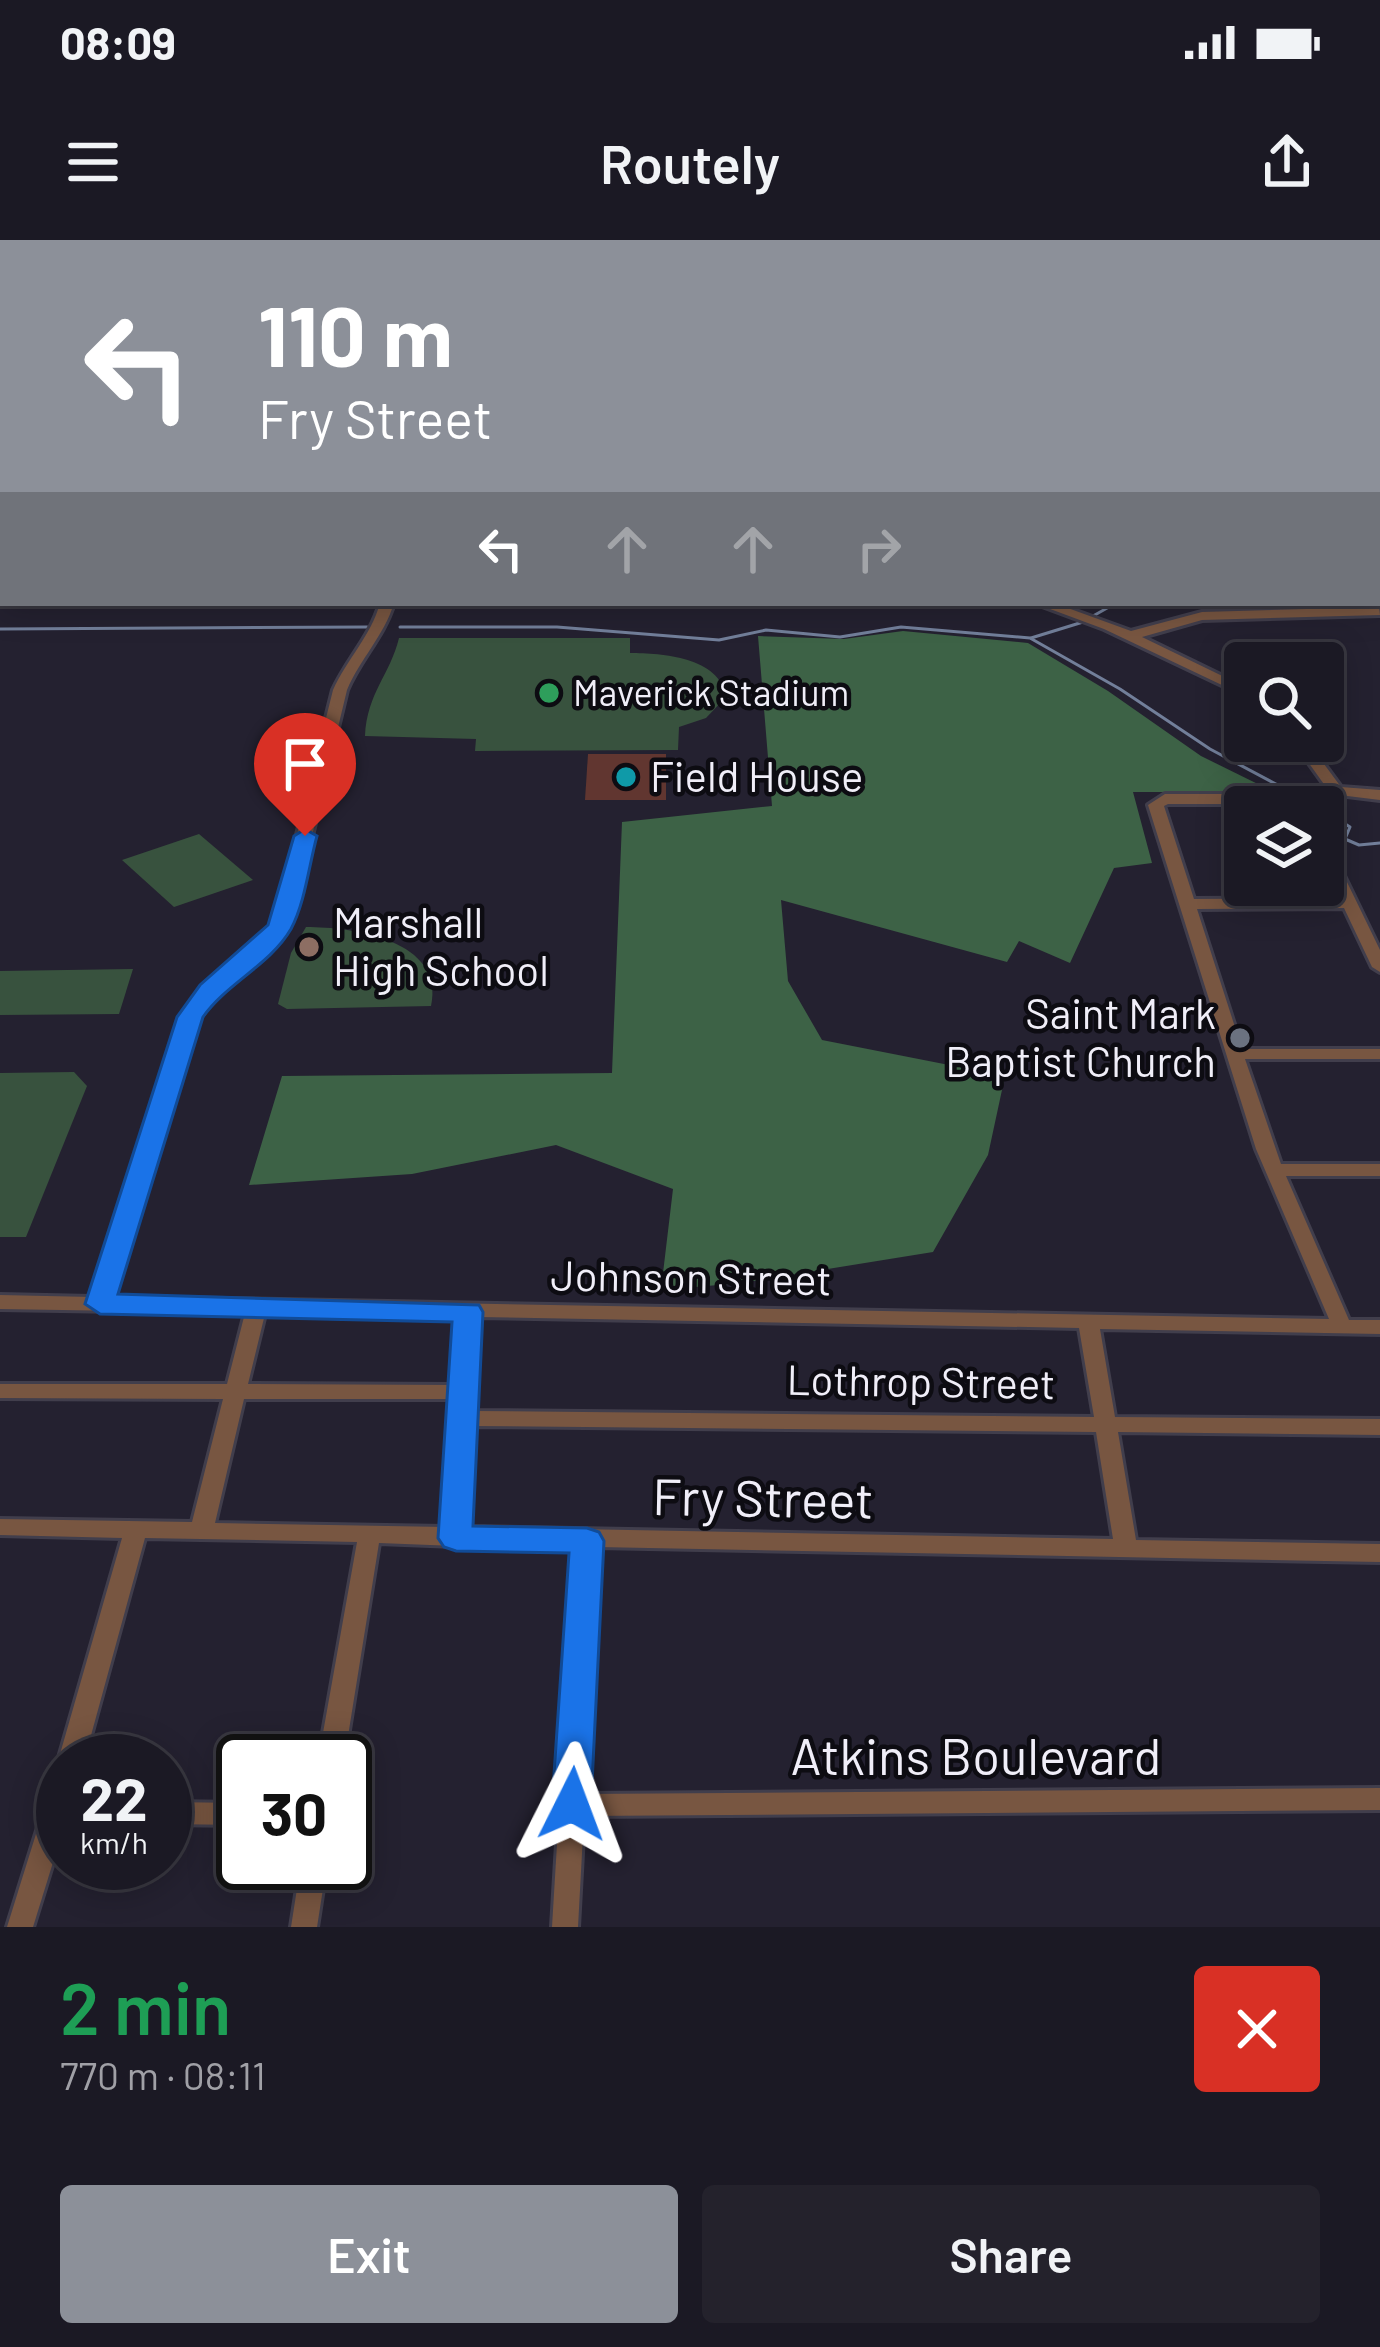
<!DOCTYPE html>
<meta charset="utf-8">
<style>
:root{--surface:#1b1924;--page:#24222c;--text:#f1f3f6;--muted:#a0a0a6;--line:#393841;--accent:#8c9099}
body{margin:0;font-family:Barlow,sans-serif;background:var(--page);color:var(--text);height:100vh;display:flex;flex-direction:column;font-size:45px;white-space:nowrap}
*{box-sizing:border-box;margin:0}
p{font-size:39px;color:var(--muted)}
.icon{flex:none;width:66px;height:66px;fill:none;stroke:currentColor;stroke-width:2;stroke-linecap:round;stroke-linejoin:round}
.map{position:relative;height:1687px;overflow:hidden}
.side{display:flex;flex-direction:column;background:var(--surface);flex:1}
.side>*{flex:none}
.hud{position:absolute;left:0px;top:0px;width:1380px;height:366px;box-shadow:0 6px 30px #0003,0 0 0 3px var(--line);background:#8c9099;color:#fff;overflow:hidden}
.fabs{position:absolute;left:1224px;top:402px;display:grid;gap:24px}
.fabs a{display:grid;place-items:center;width:120px;height:120px;border-radius:12px;background:var(--surface);box-shadow:0 6px 30px #0003,0 0 0 3px var(--line);font-size:60px}
.speed{position:absolute;left:36px;top:1494px;display:flex;gap:24px;font-size:60px;font-weight:700;text-align:center}
.speed>*{display:grid;place-content:center;width:156px;height:156px;border-radius:50%;background:var(--surface);box-shadow:0 6px 30px #0003,0 0 0 3px var(--line);line-height:1}
.speed small{font-size:30px;font-weight:400}
.speed .limit{border:6px solid #111;border-radius:18px;background:#fff;color:#111}
.pin{position:absolute;display:grid;place-items:center;width:102px;height:102px;color:#fff;margin:-123px -51px;border-radius:50% 50% 50% 0;rotate:-45deg;box-shadow:0 0 12px #0007}
.pin .icon{rotate:45deg}
.me{position:absolute;width:132px;margin:-66px;rotate:3deg;stroke-linejoin:round;filter:drop-shadow(0 0 9px #0008)}
.turn{display:flex;align-items:center;gap:42px;height:252px;padding:0 60px;font-size:54px}
.turn .icon{width:156px;height:156px;stroke-width:2.5}
.turn b{display:block;font-size:84px;line-height:102px}
.lanes{display:flex;align-items:center;height:114px;padding:0 60px;background:#0003;justify-content:center;gap:60px;direction:ltr}
.lanes .off{opacity:.35}
.round{display:grid;place-items:center;flex:none;width:126px;height:126px;border-radius:12px;background:var(--page)}
.head{display:flex;align-items:center;justify-content:space-between;height:204px;padding:0 60px}
h1{font-size:72px;font-weight:600;line-height:90px;color:#1e9e55}
.button{display:flex;gap:24px;margin-top:auto;padding:24px 60px}
.button a{flex:1;height:138px;border-radius:12px;background:var(--accent);color:#fff;font-size:48px;font-weight:600;line-height:138px;text-align:center}
.button a+a{background:var(--page);color:var(--text)}
.status{display:flex;justify-content:space-between;align-items:center;height:84px;padding:0 60px;background:var(--surface);direction:ltr}
.status svg{height:33px;fill:currentColor}
header{display:flex;justify-content:space-between;align-items:center;height:156px;padding:0 60px;background:var(--surface);font-size:54px;font-weight:600}
.map>svg:first-child{display:block}
.green{fill:#38523e}
.forest{fill:#3d6246}
.lines{fill:none;stroke-linecap:round;stroke-linejoin:round}
.stream{stroke:#727f9a;stroke-width:3}
.building{fill:#613630}
.minor-casing{stroke:#413e4c;stroke-width:6}
.major-casing{stroke:#413e4c;stroke-width:6}
.highway-casing{stroke:#413e4c;stroke-width:6}
.minor{fill:#785641;fill-rule:evenodd}
.major{fill:#cd875b;fill-rule:evenodd}
.highway{fill:#ee9a65;fill-rule:evenodd}
.route{fill:#1a73e8;stroke:#114b97;stroke-width:3}
.leisure-dot{fill:#2e9e5b;stroke:#0d0c12;stroke-width:4.5}
.culture-dot{fill:#0f9aa8;stroke:#0d0c12;stroke-width:4.5}
.education-dot{fill:#8d6e63;stroke:#0d0c12;stroke-width:4.5}
.worship-dot{fill:#6b7280;stroke:#0d0c12;stroke-width:4.5}
.labels{text-anchor:middle;stroke-width:9;stroke-linejoin:round;paint-order:stroke}
.far-poi-label{font-size:36px;fill:#f0eef8;stroke:#0d0c12;text-anchor:start}
.poi-label{font-size:42px;fill:#f0eef8;stroke:#0d0c12;text-anchor:start}
.street-label{font-size:42px;fill:#f0eef8;stroke:#0d0c12}
.near-street-label{font-size:51px;fill:#f0eef8;stroke:#0d0c12}
</style>
<div class="status"><b>08:09</b><svg viewBox="0 0 49 12"><path d="M0 12V9h3v3zM5 12V6h3v6zM10 12V3h3v9zM15 12V0h3v12zM26 1h20v11H26zM47 4h2v5h-2z"/></svg></div>
<header><svg class="icon" aria-label="menu" viewBox="0 0 24 24"><path d="M4 6h16M4 12h16M4 18h16"/></svg>Routely<svg class="icon" aria-label="share" viewBox="0 0 24 24"><path d="M12 15V3M7 8l5-5 5 5M5 13v7h14v-7"/></svg></header>
<div class="map">
<svg width="1380" height="1687" viewBox="0 0 1380 1687">
<rect width="100%" height="100%" fill="#242130"/>
<g class="green">
<path d="M399,398H630V413C662,413 720,417 726,457L706,478L679,487L678,510L475,511L476,499L365,496C367,453 390,435 399,398Z"/>
<path d="M199,594L253,640L174,667L122,620Z"/>
<path d="M306,687C353,687 445,700 431,766L287,769L278,764L291,713Z"/>
<path d="M133,729L119,774L0,775V731Z"/>
<path d="M74,832L87,846L26,997H0V833Z"/>
</g>
<path class="forest" d="M903,391L1028,403L1108,451L1201,516L1274,552H1133L1152,623L1114,628L1070,723L1019,701L1007,722L781,660L788,741L822,800L1005,836L988,915L933,1012L741,1043L661,1050L673,949L556,905L412,934L249,945L282,836L612,833L622,582L772,566L758,396L844,399Z"/>
<g class="lines">
<g class="stream">
<path d="M1093,376L1116,363"/>
<path d="M400,387H557L719,400L766,390L840,397L901,387L1030,398L1120,449L1210,509L1319,567"/>
<path d="M0,389L367,387"/>
<path d="M1031,398L1083,382"/>
<path d="M1323,570L1350,587L1345,599L1359,605L1380,603"/>
</g>
</g>
<path class="building" d="M588,514H666V560H585Z"/>
<g class="lines">
<g class="minor-casing">
<g id="minor">
<path d="M1133,0H1143L1144,3H1134Z"/>
<rect x="1377" y="21" width="3" height="6"/>
<rect x="0" y="32" width="3" height="6"/>
<rect x="1377" y="62" width="3" height="6"/>
<rect x="1377" y="160" width="3" height="6"/>
<path d="M380,363H394C384,396 360,419 347,450L292,679L267,711L213,759L195,786L112,1057L1329,1079L1256,909L1148,565L1165,554H1265L1298,564L1301,567H1276L1264,564H1168L1164,566L1194,659L1339,658L1323,624V603L1329,605L1380,710V732L1372,727L1344,668L1197,669L1242,809H1380V819H1245L1281,924H1380V936H1286L1349,1080H1380V1094L1100,1089L1115,1177L1380,1179V1195L1118,1192L1136,1300L1380,1304V1322L598,1307L585,1554L1380,1548V1570L584,1576L578,1687H552L575,1306L463,1304L456,1306L379,1303L344,1521H318L357,1302L145,1298L84,1521H63L62,1528L58,1521L122,1298L0,1295V1279L192,1282L223,1159L0,1158V1144H227L245,1073L0,1069V1055L92,1057L177,786C202,742 248,720 276,679L333,450C347,419 371,396 380,363ZM265,1074L458,1077L454,1145L248,1144ZM478,1077L1079,1088L1094,1177L473,1171ZM244,1159H453L445,1287L215,1283ZM473,1186L1096,1192L1113,1299L468,1287Z"/>
<path d="M1034,363H1054L1131,391L1202,372L1379,367L1380,375L1202,380L1142,397L1245,447V456L1104,389Z"/>
<path d="M1293,501H1307L1341,547L1380,550V560L1331,554Z"/>
<path d="M63,1539V1590L33,1687H7L50,1549L54,1542Z"/>
<path d="M165,1562L243,1563V1585L165,1584Z"/>
<path d="M301,1623H327L317,1687H291Z"/>
</g>
</g>
<g class="major-casing">
<g id="major">
<rect x="1377" y="250" width="3" height="10"/>
<rect x="0" y="259" width="3" height="10"/>
</g>
</g>
<g class="highway-casing">
<g id="highway">
<path d="M142,0H157L140,3Z"/>
<path d="M171,0H186L169,3Z"/>
<path d="M3,121V133L0,134V122Z"/>
<path d="M3,151V162L0,163V152Z"/>
</g>
</g>
<use href="#minor" class="minor"/>
<use href="#major" class="major"/>
<use href="#highway" class="highway"/>
</g>
<path class="route" d="M305,589L317,596C309,625 305,663 291,689C270,725 227,743 203,777L118,1054L479,1065L483,1072L473,1286L587,1288L599,1292L604,1301L591,1564L585,1576L572,1581L558,1576L552,1564L569,1313L456,1311L444,1307L438,1298L452,1082L100,1074L85,1064L177,777L200,745L268,685L294,596Z"/>
<circle class="leisure-dot" cx="549" cy="453" r="12"/>
<circle class="culture-dot" cx="626" cy="537" r="12"/>
<circle class="education-dot" cx="309" cy="707" r="12"/>
<circle class="worship-dot" cx="1240" cy="798" r="12"/>
<g class="labels">
<g class="far-poi-label">
<text x="573" y="466">Maverick Stadium</text>
</g>
<g class="poi-label">
<text x="650" y="552">Field House</text>
<text x="333" y="698">Marshall<tspan x="333" dy="48">High School</tspan></text>
<text x="1216" y="789" text-anchor="end">Saint Mark<tspan x="1216" dy="48">Baptist Church</tspan></text>
</g>
<g class="street-label">
<text transform="translate(691 1038) rotate(1)" y="15">Johnson Street</text>
<text transform="translate(921 1142) rotate(1)" y="15">Lothrop Street</text>
</g>
<g class="near-street-label">
<text transform="translate(763 1259) rotate(1)" y="18">Fry Street</text>
<text x="976" y="1535">Atkins Boulevard</text>
</g>
</g>
</svg>
<div class="fabs">
<a><svg class="icon" aria-label="search" viewBox="0 0 24 24"><circle cx="10" cy="10" r="6"/><path d="M15 15l6 6"/></svg></a>
<a><svg class="icon" aria-label="layers" viewBox="0 0 24 24"><path d="M12 4l9 5-9 5-9-5zM3 14l9 5 9-5"/></svg></a>
</div>
<div class="speed"><div>22<small>km/h</small></div><div class="limit">30</div></div>
<div class="pin" style="left:305px;top:596px;background:#d93025"><svg class="icon" aria-label="arrive" viewBox="0 0 24 24"><path d="M6 21V4h12l-3 4 3 4H6"/></svg></div>
<svg class="me" style="left:572px;top:1564px" viewBox="-20 -20 40 40"><path d="M0-17L14 15 0 8-14 15z" fill="#1a73e8" stroke="#fff" stroke-width="4"/></svg>
<div class="hud">
<div class="turn"><svg class="icon" aria-label="left" viewBox="0 0 24 24"><path d="M17 20v-9H6M10 6l-5 5 5 5"/></svg><div><b>110 m</b>Fry Street</div></div>
<div class="lanes"><svg class="icon" aria-label="left" viewBox="0 0 24 24"><path d="M17 20v-9H6M10 6l-5 5 5 5"/></svg><svg class="icon off" aria-label="ahead" viewBox="0 0 24 24"><path d="M12 20V5M6 11l6-6 6 6"/></svg><svg class="icon off" aria-label="ahead" viewBox="0 0 24 24"><path d="M12 20V5M6 11l6-6 6 6"/></svg><svg class="icon off" aria-label="right" viewBox="0 0 24 24"><path d="M7 20v-9h11M14 6l5 5-5 5"/></svg></div>
</div>
</div>
<section class="side">
<div class="head"><div><h1>2 min</h1><p>770 m · 08:11</p></div><a class="round" style="background:#d93025;color:#fff"><svg class="icon" aria-label="close" viewBox="0 0 24 24"><path d="M6 6l12 12M18 6L6 18"/></svg></a></div>
<div class="button"><a>Exit</a><a>Share</a></div>
</section>
